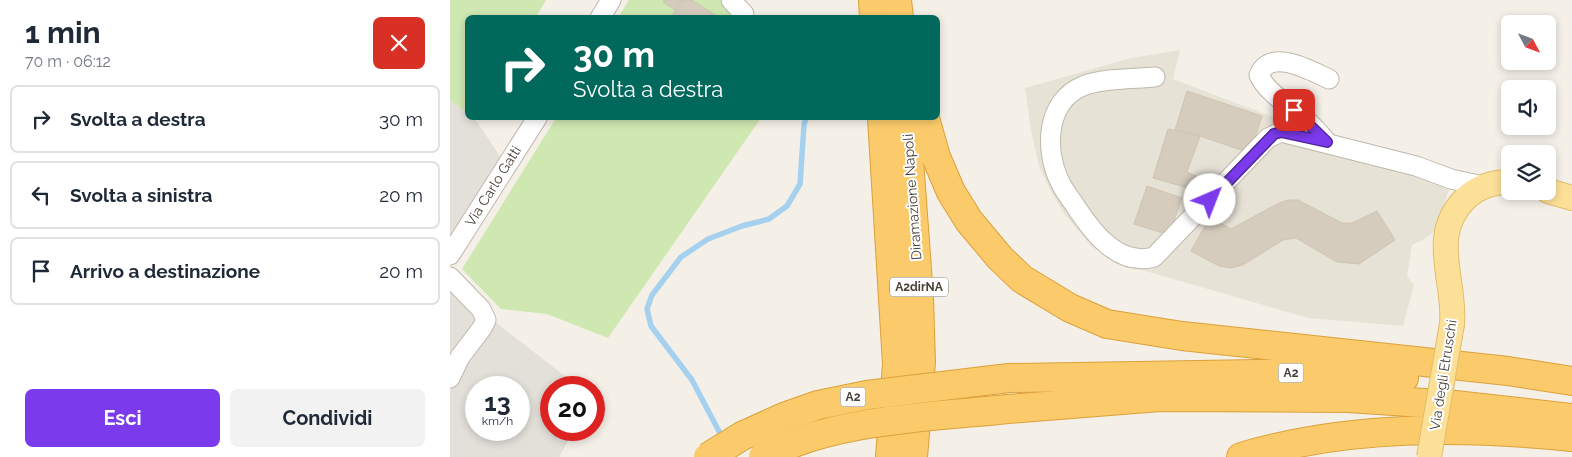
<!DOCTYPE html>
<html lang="it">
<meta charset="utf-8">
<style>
:root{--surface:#fff;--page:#f2f2f3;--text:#1f2937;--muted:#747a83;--line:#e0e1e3;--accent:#7c3aed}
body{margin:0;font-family:Raleway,sans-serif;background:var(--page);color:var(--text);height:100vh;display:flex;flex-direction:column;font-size:19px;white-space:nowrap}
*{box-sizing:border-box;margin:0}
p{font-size:16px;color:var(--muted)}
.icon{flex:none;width:28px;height:28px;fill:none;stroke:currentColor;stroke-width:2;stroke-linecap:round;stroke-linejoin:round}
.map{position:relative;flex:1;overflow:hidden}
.drawer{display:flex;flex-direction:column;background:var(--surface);width:450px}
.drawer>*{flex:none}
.top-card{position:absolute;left:15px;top:15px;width:475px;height:105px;border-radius:8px;box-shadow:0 2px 8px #0003;background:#00695c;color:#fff;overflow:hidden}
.needle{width:32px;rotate:131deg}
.fabs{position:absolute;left:1051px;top:15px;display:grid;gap:10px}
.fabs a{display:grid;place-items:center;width:55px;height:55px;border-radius:8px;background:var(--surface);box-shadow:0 2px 8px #0003;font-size:25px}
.speed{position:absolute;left:15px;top:376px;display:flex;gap:10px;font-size:25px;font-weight:700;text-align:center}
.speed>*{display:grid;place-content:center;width:65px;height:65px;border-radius:50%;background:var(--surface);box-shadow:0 2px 8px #0003;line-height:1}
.speed small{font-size:12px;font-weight:400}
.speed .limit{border:8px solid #d22;background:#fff;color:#111}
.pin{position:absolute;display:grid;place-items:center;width:42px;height:42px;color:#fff;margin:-21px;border-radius:10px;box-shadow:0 2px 8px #0006}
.me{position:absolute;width:55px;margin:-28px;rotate:44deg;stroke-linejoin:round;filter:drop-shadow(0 0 4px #0008)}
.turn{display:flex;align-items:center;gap:18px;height:105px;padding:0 25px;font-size:22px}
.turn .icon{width:65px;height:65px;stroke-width:2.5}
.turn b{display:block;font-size:35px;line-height:42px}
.round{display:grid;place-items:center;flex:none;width:52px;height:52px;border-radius:8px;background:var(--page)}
.head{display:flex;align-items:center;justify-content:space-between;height:85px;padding:0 25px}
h1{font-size:30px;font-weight:700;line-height:38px}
.primary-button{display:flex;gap:10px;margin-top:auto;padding:10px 25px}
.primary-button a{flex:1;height:58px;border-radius:8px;background:var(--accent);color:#fff;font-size:20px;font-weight:700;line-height:58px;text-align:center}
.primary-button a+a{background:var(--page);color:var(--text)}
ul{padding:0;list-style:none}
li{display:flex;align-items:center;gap:15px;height:68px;margin:0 10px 8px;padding:0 15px;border:2px solid var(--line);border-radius:8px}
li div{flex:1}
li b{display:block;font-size:19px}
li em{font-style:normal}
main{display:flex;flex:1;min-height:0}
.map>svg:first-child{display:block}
.residential{fill:#e7e2d6}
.industrial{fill:#e3dfd9;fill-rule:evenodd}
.green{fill:#cfe7b1}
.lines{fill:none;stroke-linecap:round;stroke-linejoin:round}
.stream{stroke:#a5d1ef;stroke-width:5.5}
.building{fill:#d5ccbd;stroke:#d0c4b1}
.minor-casing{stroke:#bfb8aa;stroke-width:21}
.major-casing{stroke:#e2bd68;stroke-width:26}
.highway-casing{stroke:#dba03a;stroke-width:30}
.minor{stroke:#fff;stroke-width:19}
.major{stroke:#fce098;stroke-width:24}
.highway{stroke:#fbcb6b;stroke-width:28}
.major-bridge-casing{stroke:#e2bd68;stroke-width:26;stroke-linecap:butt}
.highway-bridge-casing{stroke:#dba03a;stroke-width:30;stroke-linecap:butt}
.major-bridge{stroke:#fce098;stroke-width:24}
.highway-bridge{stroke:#fbcb6b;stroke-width:28}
.route-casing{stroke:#51269a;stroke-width:12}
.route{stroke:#7c3aed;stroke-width:9}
.labels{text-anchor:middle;stroke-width:4;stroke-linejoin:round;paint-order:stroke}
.shield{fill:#fff;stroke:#7e7a73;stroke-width:1}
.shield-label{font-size:12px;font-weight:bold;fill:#474137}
.street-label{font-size:14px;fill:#474137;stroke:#fff}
</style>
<main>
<section class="drawer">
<div class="head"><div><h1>1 min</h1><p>70 m · 06:12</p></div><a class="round" style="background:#d93025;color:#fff"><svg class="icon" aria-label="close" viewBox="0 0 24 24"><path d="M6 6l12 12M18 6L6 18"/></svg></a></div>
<ul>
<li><svg class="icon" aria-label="right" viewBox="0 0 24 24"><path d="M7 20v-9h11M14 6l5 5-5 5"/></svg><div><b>Svolta a destra</b></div><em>30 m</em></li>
<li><svg class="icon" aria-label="left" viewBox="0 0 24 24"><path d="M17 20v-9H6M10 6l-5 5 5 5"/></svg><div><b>Svolta a sinistra</b></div><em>20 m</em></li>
<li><svg class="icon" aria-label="arrive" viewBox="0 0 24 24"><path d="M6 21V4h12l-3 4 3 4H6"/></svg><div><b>Arrivo a destinazione</b></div><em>20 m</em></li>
</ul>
<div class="primary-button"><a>Esci</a><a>Condividi</a></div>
</section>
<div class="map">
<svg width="1122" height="457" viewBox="0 0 1122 457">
<rect width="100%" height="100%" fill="#f4f0e8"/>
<path class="residential" d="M730,50L723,79L846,126L844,143L961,175L999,190L985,231L971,241L962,245L957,276L964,285L953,326L858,318L671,264L642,247L615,215L601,192L589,166L581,130L575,88L681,58Z"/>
<g class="industrial">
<path d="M0,100L17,113L18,118L25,119L55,164L0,246Z"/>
<path d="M0,289L31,311L129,387L101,388V430H124L109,457H0ZM26,388H69V430H26Z"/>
</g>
<g class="green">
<path d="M0,0H96L86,17L18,18L17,113L0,100Z"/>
<path d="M179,0H293L298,18H168Z"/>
<path d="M106,118H311L158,338L97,314L51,309L12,269Z"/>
</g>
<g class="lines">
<path class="stream" d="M273,439L242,380L201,326L197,309L202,295L231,257L258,239L292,226L319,219L337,206L350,184L354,125L356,118"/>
</g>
<g class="building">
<path d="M214,0H232L225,10L213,2Z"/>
<path d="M232,0H242L270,18H224L222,16Z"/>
<path d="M737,91L812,116L800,153L750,136L725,130Z"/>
<path d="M718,129L750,136L737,172L746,176L742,189L703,178Z"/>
<path d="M697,186L732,198L719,235L684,224Z"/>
<path d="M838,200H848L892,223H902L927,211L945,240L909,264L887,262L846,238L833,240L793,265L780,268L769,266L741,251L760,217L781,229L829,203Z"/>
</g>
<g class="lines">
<g class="minor-casing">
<g id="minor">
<path d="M281,0L294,14"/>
<path d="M150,18L161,0"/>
<path d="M705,77C685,79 651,78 633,86C596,101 594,150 610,182C614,191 621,199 626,207C643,233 669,267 704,257L818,138L831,132L966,166L1001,179L1033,186"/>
<path d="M877,142C870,134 863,126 855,119C842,108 815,91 809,75C820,47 861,71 879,79"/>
<path d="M0,255L87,118"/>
<path d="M0,277L31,309L36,320L32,328L10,357L0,378"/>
</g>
</g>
<g class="major-casing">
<g id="major">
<path d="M1098,191L1122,198"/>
<path d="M1002,324C1006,281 978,236 1015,199C1027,187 1042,182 1060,182"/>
</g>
</g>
<g class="highway-casing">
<g id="highway">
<path d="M423,0L424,18"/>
<path d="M447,0L449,18"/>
<path d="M432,118L447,364L440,457"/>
<path d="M456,118L469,297L471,362L463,457"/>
<path d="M475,118L486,157L501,192L519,221L550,258L572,279L620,308L657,324L732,336L1058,371L1122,381"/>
<path d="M559,378L869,373L954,378"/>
<path d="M558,409L710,397L898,398L1005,405L1122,418"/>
<path d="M791,457C897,425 1013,426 1122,437"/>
</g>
</g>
<use href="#minor" class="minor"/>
<use href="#major" class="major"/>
<use href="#highway" class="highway"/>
<g class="major-bridge-casing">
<path id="major-bridge" d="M979,457L1002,324"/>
</g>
<g class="highway-bridge-casing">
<g id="highway-bridge">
<path d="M258,457L292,436L334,417L368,405L417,395L559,378"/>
<path d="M313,457C382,419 481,417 558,409"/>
</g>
</g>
<use href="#major-bridge" class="major-bridge"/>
<use href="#highway-bridge" class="highway-bridge"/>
</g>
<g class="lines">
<g class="route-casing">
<path id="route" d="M760,200L824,134L831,132L877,142L844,110"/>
</g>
<use href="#route" class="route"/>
</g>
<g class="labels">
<g class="shield">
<rect x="440" y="277.5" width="58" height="19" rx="4"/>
<rect x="828.5" y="363.5" width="25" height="19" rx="4"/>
<rect x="390.5" y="387.5" width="25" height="19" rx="4"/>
</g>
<g class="shield-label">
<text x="469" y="291">A2dirNA</text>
<text x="841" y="377">A2</text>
<text x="403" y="401">A2</text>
</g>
<g class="street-label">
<text transform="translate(43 186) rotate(-58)" y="5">Via Carlo Gatti</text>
<text transform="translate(462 197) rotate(-94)" y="5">Diramazione Napoli</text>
<text transform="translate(993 375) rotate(-81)" y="5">Via degli Etruschi</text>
</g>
</g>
</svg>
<div class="fabs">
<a><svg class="needle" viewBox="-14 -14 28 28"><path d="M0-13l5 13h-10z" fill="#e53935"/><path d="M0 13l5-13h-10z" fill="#747a83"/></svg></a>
<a><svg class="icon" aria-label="sound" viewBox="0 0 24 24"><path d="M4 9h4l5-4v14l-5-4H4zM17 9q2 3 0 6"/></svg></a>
<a><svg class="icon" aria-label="layers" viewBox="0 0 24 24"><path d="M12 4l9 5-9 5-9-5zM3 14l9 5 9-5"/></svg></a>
</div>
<div class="speed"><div>13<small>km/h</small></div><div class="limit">20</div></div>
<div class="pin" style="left:844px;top:110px;background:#d93025"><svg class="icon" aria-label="arrive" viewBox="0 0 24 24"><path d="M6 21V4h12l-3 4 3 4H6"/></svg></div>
<svg class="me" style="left:760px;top:200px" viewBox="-20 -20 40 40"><circle r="19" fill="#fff"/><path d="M0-13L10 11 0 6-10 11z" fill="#7c3aed"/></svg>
<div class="top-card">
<div class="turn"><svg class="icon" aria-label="right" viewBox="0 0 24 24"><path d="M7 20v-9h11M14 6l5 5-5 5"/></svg><div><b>30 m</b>Svolta a destra</div></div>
</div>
</div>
</main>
